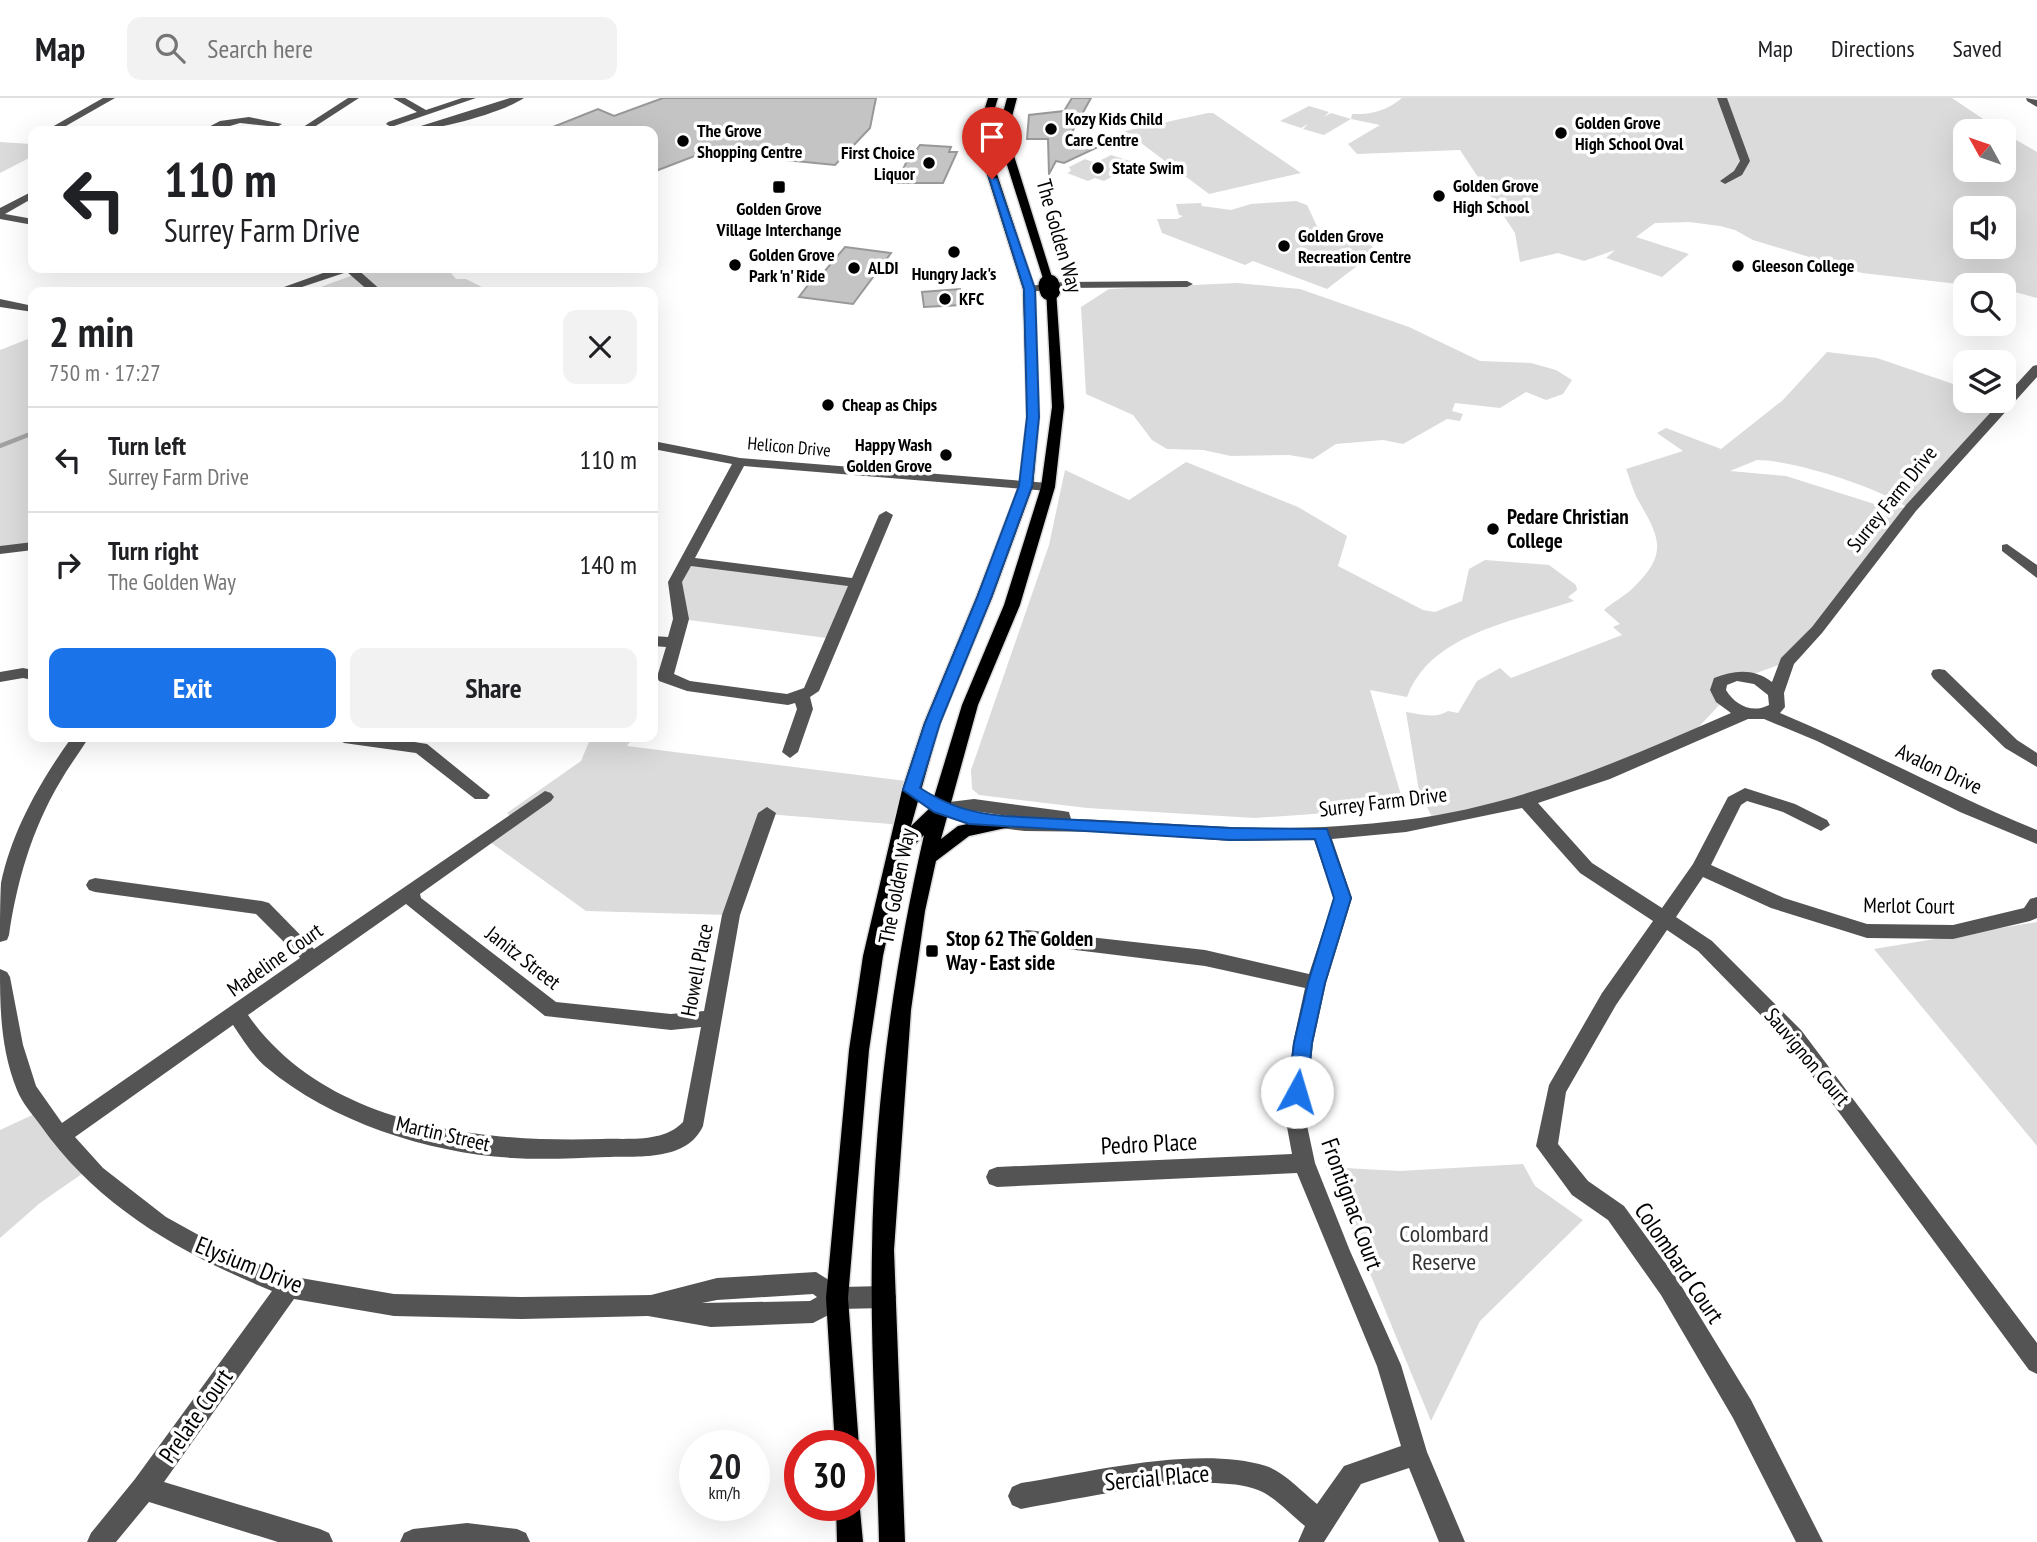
<!DOCTYPE html>
<meta charset="utf-8">
<style>
:root{--surface:#fff;--page:#f2f2f2;--text:#202124;--muted:#757577;--line:#e0e0e0;--accent:#1a73e8}
body{margin:0;font-family:"PT Sans Narrow",sans-serif;background:var(--page);color:var(--text);height:100vh;display:flex;flex-direction:column;font-size:26px;white-space:nowrap}
*{box-sizing:border-box;margin:0}
p{font-size:23px;color:var(--muted)}
.icon{flex:none;width:38px;height:38px;fill:none;stroke:currentColor;stroke-width:2;stroke-linecap:round;stroke-linejoin:round}
.map{position:relative;flex:1;overflow:hidden}
.sheet{position:absolute;left:28px;top:189px;width:630px;height:455px;display:flex;flex-direction:column;background:var(--surface);border-radius:14px;box-shadow:0 7px 28px #0002}
.sheet>*{flex:none}
.hud{position:absolute;left:28px;top:28px;width:630px;height:147px;border-radius:14px;box-shadow:0 7px 28px #0002;background:#fff;color:var(--text);overflow:hidden}
.needle{width:46px;rotate:310deg}
.buttons{position:absolute;left:1953px;top:21px;display:grid;gap:14px}
.buttons a{display:grid;place-items:center;width:63px;height:63px;border-radius:14px;background:var(--surface);box-shadow:0 7px 28px #0002;font-size:35px}
.speed{position:absolute;left:679px;top:1332px;display:flex;gap:14px;font-size:35px;font-weight:700;text-align:center}
.speed>*{display:grid;place-content:center;width:91px;height:91px;border-radius:50%;background:var(--surface);box-shadow:0 7px 28px #0002;line-height:1}
.speed small{font-size:18px;font-weight:400}
.speed .limit{border:10px solid #d22;background:#fff;color:#111}
.pin{position:absolute;display:grid;place-items:center;width:60px;height:60px;color:#fff;margin:-72px -30px;border-radius:50% 50% 50% 0;rotate:-45deg;box-shadow:0 0 7px #0007}
.pin .icon{rotate:45deg}
.me{position:absolute;width:77px;margin:-38px;rotate:6deg;stroke-linejoin:round;filter:drop-shadow(0 0 5px #0008)}
.turn{display:flex;align-items:center;gap:24px;height:147px;padding:0 21px;font-size:32px}
.turn .icon{width:91px;height:91px;stroke-width:2.5}
.turn b{display:block;font-size:49px;line-height:60px}
.round{display:grid;place-items:center;flex:none;width:74px;height:74px;border-radius:14px;background:var(--page)}
.summary{display:flex;align-items:center;justify-content:space-between;height:119px;padding:0 21px}
h1{font-size:42px;font-weight:600;line-height:52px}
.cta{display:flex;gap:14px;margin-top:auto;padding:14px 21px}
.cta a{flex:1;height:80px;border-radius:14px;background:var(--accent);color:#fff;font-size:28px;font-weight:600;line-height:80px;text-align:center}
.cta a+a{background:var(--page);color:var(--text)}
ul{padding:0;list-style:none}
li{display:flex;align-items:center;gap:21px;height:105px;padding:0 21px;border-top:2px solid var(--line)}
li div{flex:1}
li b{display:block;font-size:26px}
li em{font-style:normal}
header{display:flex;align-items:center;gap:42px;box-sizing:border-box;height:98px;padding:0 35px;background:var(--surface);border-bottom:2px solid var(--line)}
header strong{font-size:33px}
nav{display:flex;gap:38px;margin-inline-start:auto;font-size:24px}
.search{width:490px;height:63px;background:var(--page);display:flex;align-items:center;gap:18px;box-sizing:border-box;padding:0 24px;border-radius:14px;color:var(--muted);font-size:26px}
.map>svg:first-child{display:block}
.green{fill:#dbdbdb;fill-rule:evenodd}
.lines{fill:none;stroke-linecap:round;stroke-linejoin:round}
.stream{stroke:#a2a2a2;stroke-width:4.5}
.building{fill:#c4c4c4;stroke:#989898;stroke-width:2}
.major-casing{stroke:#dbdbdb;stroke-width:3}
.highway-casing{stroke:#dbdbdb;stroke-width:24}
.minor{fill:#545454;fill-rule:evenodd}
.major{fill:#000;fill-rule:evenodd}
.highway{stroke:#000;stroke-width:21}
.route{fill:#1a73e8;stroke:#114b97;stroke-width:2}
.poi-dot{fill:#000;stroke:#fff;stroke-width:2.5}
.labels{text-anchor:middle;stroke-width:7;stroke-linejoin:round;paint-order:stroke}
.far-poi-label{font-size:18px;font-weight:bold;fill:#000;stroke:#fff;text-anchor:start}
.far-street-label{font-size:18px;fill:#000;stroke:#fff}
.street-label{font-size:21px;fill:#000;stroke:#fff}
.poi-label{font-size:21px;font-weight:bold;fill:#000;stroke:#fff;text-anchor:start}
.near-street-label{font-size:24px;fill:#000;stroke:#fff}
.near-park-label{font-size:24px;fill:#323232;stroke:#fff}
</style>
<header>
<strong>Map</strong>
<div class="search"><svg class="icon" aria-label="search" viewBox="0 0 24 24"><circle cx="10" cy="10" r="6"/><path d="M15 15l6 6"/></svg>Search here</div>
<nav><a>Map</a><a>Directions</a><a>Saved</a></nav>
</header>
<div class="map">
<svg width="2037" height="1444" viewBox="0 0 2037 1444">
<rect width="100%" height="100%" fill="#fff"/>
<g class="green">
<path d="M1402,0H1952L2001,33H1965V72H2004V35L2037,54V200L2004,191V187H1967L1862,175L1753,142L1735,132L1720,128L1689,124L1655,125L1636,139L1689,156L1662,179L1606,160L1615,152L1584,163L1558,155L1520,164L1515,135L1460,52L1357,56L1348,46L1380,27L1351,21L1324,37L1303,31L1308,26L1301,30L1280,23L1309,8L1329,14L1324,19L1331,15L1351,21L1352,16C1371,17 1388,12 1402,0ZM1965,110H2004V149H1965Z"/>
<path d="M1208,15H1213L1301,75L1209,96L1125,33Z"/>
<path d="M0,44L31,46L33,58L0,75Z"/>
<path d="M1111,57L1136,65L1104,83L1095,80L1088,83L1067,75L1071,73L1069,69L1085,61L1095,65Z"/>
<path d="M1296,103L1307,107L1323,141H1370L1374,155L1327,191L1253,163L1245,167L1162,135L1157,121H1177L1183,118L1179,117L1176,106L1201,105L1202,108L1231,112L1251,106Z"/>
<path d="M349,170H447L456,181H466L486,191L480,194H307L356,176Z"/>
<path d="M1237,185L1300,191L1409,229L1480,263L1531,265L1556,272L1572,282L1563,296L1546,302L1526,294L1500,310L1455,305L1452,313L1463,316L1460,323L1447,321L1403,346L1383,342L1336,346L1313,361L1289,357L1231,358L1203,352L1167,351L1152,342L1133,317L1086,296L1081,209L1109,191Z"/>
<path d="M33,239V448L0,452V252Z"/>
<path d="M1827,254L1877,260L1965,290V303H2004V298L2010,299L1787,564L1748,578L1723,582L1724,602L1691,637L1604,677L1434,723L1419,693L1406,614C1421,616 1435,621 1448,613L1458,615L1477,583L1500,570L1511,580L1622,537L1613,529L1620,526L1604,512C1613,504 1625,498 1634,489C1670,455 1658,437 1638,402C1633,393 1630,381 1626,371L1683,353L1657,335L1666,330L1721,351L1783,302ZM1757,362C1793,362 1880,390 1908,410L1884,409L1786,378L1730,373Z"/>
<path d="M1186,364L1298,409L1347,438L1338,468L1423,512L1435,514L1462,503L1469,471L1485,462L1549,467L1576,487L1577,492L1568,499L1574,503C1516,523 1430,535 1407,599L1370,592L1401,697L1384,701L1370,712L1255,720L1087,710L979,697L972,691L971,672L1049,447L1065,372L1129,402Z"/>
<path d="M686,463L857,485L834,541L681,521L675,484Z"/>
<path d="M591,639H633L627,648L914,684L903,727L767,716L731,817L586,813L486,741L514,721L507,715L581,663Z"/>
<path d="M2037,824V1048L1874,851Z"/>
<path d="M41,1013L89,1071L40,1105L0,1140V1032Z"/>
<path d="M1523,1066L1535,1088L1583,1122L1480,1223L1431,1323L1326,1069L1400,1073Z"/>
</g>
<g class="lines">
<path class="stream" d="M0,348L33,335"/>
</g>
<g class="building">
<path d="M663,0H876L870,30L835,67L705,54L653,74V33H543L598,11L614,18Z"/>
<path d="M1072,0H1091L1067,43L1102,47L1064,65L1056,63L1049,76L1048,41H1027L1029,17L1064,13Z"/>
<path d="M920,47L951,49L949,54H957L943,85H896L913,51H917Z"/>
<path d="M845,149L891,155L853,206L799,199L814,179L819,180Z"/>
<path d="M960,191L962,207L924,209L922,194Z"/>
</g>
<g class="lines">
<g class="major-casing">
<g id="major">
<path d="M988,0H998L994,13L993,64L1035,191L1039,319L1033,388L992,500L940,625L911,728L931,709L962,607L1004,507L1041,389L1052,309L1046,190L1001,48L1000,26L1007,0H1017L1010,26L1011,48L1056,192L1064,309L1055,389L1020,507L978,607L941,741L958,728L1004,718L1013,724L1010,729L969,738L936,763L925,813L911,912L894,1152L905,1444H879C877,1347 870,1249 872,1152C874,1013 893,873 924,737L905,757L883,858L869,952L848,1200L859,1348H835L826,1200L849,952L863,858L902,692L924,625L976,500L1019,388L1027,319L1023,191L983,64L984,13Z"/>
<path d="M859,1401L863,1444H837L836,1407H859Z"/>
</g>
</g>
<g class="highway-casing">
<path id="highway" d="M1049,187L1050,192"/>
</g>
<g class="minor">
<path d="M103,0H115L57,33H45Z"/>
<path d="M348,0H359L308,33H297Z"/>
<path d="M393,0H405L426,12L462,0H476L391,29L386,26L388,24L417,14Z"/>
<path d="M510,0H524C502,15 431,34 405,33Z"/>
<path d="M1717,0H1727L1750,63L1742,77L1725,86L1720,83L1734,73L1740,63Z"/>
<path d="M2026,0L2037,2V9L2027,3Z"/>
<path d="M249,19L282,26L277,29L240,25L213,33H201L220,23Z"/>
<path d="M33,93V100L5,116L33,121V127L0,121V110Z"/>
<path d="M337,170H356L383,194H370L347,174L287,194H270Z"/>
<path d="M1063,184L1187,183L1193,186L1187,189L1063,190L1029,194L1023,191L1029,188Z"/>
<path d="M0,201L33,208V214L0,209Z"/>
<path d="M2037,267V279L1916,413L1822,535L1794,566L1784,595L1785,609L1780,615C1867,651 1949,696 2037,732V746L1960,714L1817,643L1764,621H1748L1610,681L1538,705L1592,765L1662,810L1693,766L1728,699L1745,690L1795,706L1827,722L1830,727L1821,733L1783,714L1747,703L1741,707L1711,767L1784,800L1867,826L1953,827L2024,810L2030,801L2037,799V820L2030,823L1953,841L1867,840L1771,810L1703,779L1676,819L1712,843L1801,932L2037,1245V1276L2029,1272L1787,944L1698,853L1667,832L1616,907L1566,994L1558,1046L1588,1083L1624,1108L1677,1181L1751,1302L1823,1444H1796L1733,1320L1661,1197L1608,1122L1572,1097L1536,1048L1549,987L1602,895L1653,823L1580,775L1522,710L1406,734L1332,741L1352,800L1326,885L1313,945L1305,1018L1315,1065L1350,1153L1401,1267L1427,1354L1465,1444H1439L1409,1370L1361,1386L1324,1444H1298L1305,1428C1291,1417 1274,1398 1258,1392C1205,1372 1079,1401 1021,1411L1012,1407L1008,1398L1012,1389L1021,1385C1091,1374 1198,1347 1266,1368C1284,1374 1302,1394 1317,1406L1344,1368L1401,1348L1377,1268L1297,1075L997,1089L989,1086L986,1079L989,1072L997,1069L1292,1056L1285,1018L1293,945L1305,890L1205,868L1027,846L1020,844L1018,839L1020,834L1027,832L1205,852L1309,876L1334,800L1314,742L1231,743L1108,734L1025,733L969,726L933,714L930,710L933,706L974,701L1063,713L1069,714L1071,721C1124,722 1176,727 1229,729C1287,732 1347,729 1404,722C1520,708 1625,661 1731,615L1716,604L1710,592L1714,580C1734,572 1754,570 1772,584L1781,560L1812,529L1906,407L2033,268ZM1737,583L1754,586L1768,597L1769,607C1752,616 1735,607 1726,592L1727,587ZM970,714L974,713L1028,721H1025Z"/>
<path d="M653,343L740,360L1048,385L1055,389L1048,393L744,368L695,460L852,480L879,417L886,413L893,417L819,593L810,599L813,611L798,654L790,660L782,654L797,611L795,605L788,607L687,593L659,583L657,579L666,549L653,548V538L668,539L673,521L668,484L732,366L653,351ZM691,468L848,488L804,590L787,596L690,583L674,576L689,521L682,484Z"/>
<path d="M33,444V452L0,456V448Z"/>
<path d="M2007,446L2037,467V480L2002,453V447Z"/>
<path d="M23,570L33,572V582L23,580L0,584V574Z"/>
<path d="M1939,571L1945,572L2017,642L2037,655V669L2005,650L1933,580L1931,576L1933,572Z"/>
<path d="M72,639H89C80,654 69,668 60,684C32,731 17,783 9,837L7,842L0,844C0,825 0,803 1,785C12,732 41,682 72,639Z"/>
<path d="M336,639H383L427,646L490,697L487,701H475L416,655L344,645Z"/>
<path d="M545,693L551,695L554,699L551,703L420,796L421,800L556,904L671,916L704,913L722,817L758,715L767,709L776,715L740,817L703,1028C687,1063 640,1058 608,1059C576,1060 544,1062 512,1060C429,1055 331,1024 266,969C253,958 243,942 233,927L75,1039L103,1070L166,1119L231,1155L289,1178L394,1196L522,1199L651,1197L717,1180L816,1174L840,1189L885,1188L893,1191L896,1199L893,1207L885,1210L840,1211L813,1225L711,1229L648,1218L522,1221L394,1218L294,1201L164,1384L320,1431L329,1435L333,1444H278L149,1404L116,1444H87L91,1435L135,1381L272,1193C182,1156 98,1109 41,1028C33,1017 22,1005 17,992C1,952 0,914 0,871L7,874L10,879L23,947L36,988L62,1025L300,860L256,816L95,794L89,792L86,787L89,782L95,780L262,803L269,805L314,851ZM406,806L545,918L671,932L701,929L683,1024C663,1045 629,1040 602,1041C478,1045 325,1027 248,917ZM813,1196L817,1199L810,1203L702,1205L717,1202Z"/>
<path d="M467,1425L517,1431L526,1435L530,1444H400L404,1435L413,1431Z"/>
</g>
<use href="#major" class="major"/>
<use href="#highway" class="highway"/>
</g>
<path class="route" d="M989,79L997,81L1035,191L1039,319L1032,388L991,500L940,625L920,690C948,708 971,715 1004,718L1231,730L1327,731L1351,800L1325,885L1312,945L1307,994L1304,1000H1291L1288,994L1294,945L1308,885L1334,800L1315,741L1231,742L969,726L934,714L903,692L925,625L977,500L1019,388L1027,319L1024,191Z"/>
<g class="poi-dot">
<circle cx="1051" cy="31" r="7"/>
<circle cx="1561" cy="35" r="7"/>
<circle cx="683" cy="43" r="7"/>
<circle cx="929" cy="65" r="7"/>
<circle cx="1098" cy="70" r="7"/>
<rect x="772" y="82" width="14" height="14" rx="3.5"/>
<circle cx="1439" cy="98" r="7"/>
<circle cx="1284" cy="148" r="7"/>
<circle cx="954" cy="154" r="7"/>
<circle cx="735" cy="167" r="7"/>
<circle cx="1738" cy="168" r="7"/>
<circle cx="854" cy="170" r="7"/>
<circle cx="945" cy="201" r="7"/>
<circle cx="828" cy="307" r="7"/>
<circle cx="946" cy="357" r="7"/>
<circle cx="1493" cy="431" r="7"/>
<rect x="925" y="846" width="14" height="14" rx="3.5"/>
</g>
<g class="labels">
<g class="far-poi-label">
<text x="1065" y="27">Kozy Kids Child<tspan x="1065" dy="21">Care Centre</tspan></text>
<text x="1575" y="31">Golden Grove<tspan x="1575" dy="21">High School Oval</tspan></text>
<text x="697" y="39">The Grove<tspan x="697" dy="21">Shopping Centre</tspan></text>
<text x="915" y="61" text-anchor="end">First Choice<tspan x="915" dy="21">Liquor</tspan></text>
<text x="1112" y="76">State Swim</text>
<text x="1453" y="94">Golden Grove<tspan x="1453" dy="21">High School</tspan></text>
<text x="779" y="117" text-anchor="middle">Golden Grove<tspan x="779" dy="21">Village Interchange</tspan></text>
<text x="1298" y="144">Golden Grove<tspan x="1298" dy="21">Recreation Centre</tspan></text>
<text x="749" y="163">Golden Grove<tspan x="749" dy="21">Park 'n' Ride</tspan></text>
<text x="1752" y="174">Gleeson College</text>
<text x="868" y="176">ALDI</text>
<text x="954" y="182" text-anchor="middle">Hungry Jack's</text>
<text x="959" y="207">KFC</text>
<text x="842" y="313">Cheap as Chips</text>
<text x="932" y="353" text-anchor="end">Happy Wash<tspan x="932" dy="21">Golden Grove</tspan></text>
</g>
<g class="far-street-label">
<text transform="translate(789 349) rotate(5)" y="6">Helicon Drive</text>
</g>
<g class="street-label">
<text transform="translate(1059 138) rotate(74)" y="7">The Golden Way</text>
<text transform="translate(1892 401) rotate(-51)" y="7">Surrey Farm Drive</text>
<text transform="translate(1939 671) rotate(25)" y="7">Avalon Drive</text>
<text transform="translate(1383 704) rotate(-7)" y="7">Surrey Farm Drive</text>
<text transform="translate(897 788) rotate(-79)" y="7">The Golden Way</text>
<text transform="translate(1909 808) rotate(1)" y="7">Merlot Court</text>
<text transform="translate(523 860) rotate(38)" y="7">Janitz Street</text>
<text transform="translate(275 862) rotate(-35)" y="7">Madeline Court</text>
<text transform="translate(697 872) rotate(-79)" y="7">Howell Place</text>
<text transform="translate(1807 959) rotate(50)" y="7">Sauvignon Court</text>
<text transform="translate(443 1036) rotate(13)" y="7">Martin Street</text>
</g>
<g class="poi-label">
<text x="1507" y="426">Pedare Christian<tspan x="1507" dy="24">College</tspan></text>
<text x="946" y="848">Stop 62 The Golden<tspan x="946" dy="24">Way - East side</tspan></text>
</g>
<g class="near-street-label">
<text transform="translate(1149 1046) rotate(-3)" y="8">Pedro Place</text>
<text transform="translate(1352 1106) rotate(70)" y="8">Frontignac Court</text>
<text transform="translate(1679 1165) rotate(56)" y="8">Colombard Court</text>
<text transform="translate(249 1167) rotate(22)" y="8">Elysium Drive</text>
<text transform="translate(196 1318) rotate(-55)" y="8">Prelate Court</text>
<text transform="translate(1157 1380) rotate(-5)" y="8">Sercial Place</text>
</g>
<g class="near-park-label">
<text x="1444" y="1144">Colombard<tspan x="1444" dy="28">Reserve</tspan></text>
</g>
</g>
</svg>
<div class="buttons">
<a><svg class="needle" viewBox="-14 -14 28 28"><path d="M0-13l5 13h-10z" fill="#e53935"/><path d="M0 13l5-13h-10z" fill="#757577"/></svg></a>
<a><svg class="icon" aria-label="sound" viewBox="0 0 24 24"><path d="M4 9h4l5-4v14l-5-4H4zM17 9q2 3 0 6"/></svg></a>
<a><svg class="icon" aria-label="search" viewBox="0 0 24 24"><circle cx="10" cy="10" r="6"/><path d="M15 15l6 6"/></svg></a>
<a><svg class="icon" aria-label="layers" viewBox="0 0 24 24"><path d="M12 4l9 5-9 5-9-5zM3 14l9 5 9-5"/></svg></a>
</div>
<div class="speed"><div>20<small>km/h</small></div><div class="limit">30</div></div>
<div class="pin" style="left:992px;top:81px;background:#d93025"><svg class="icon" aria-label="arrive" viewBox="0 0 24 24"><path d="M6 21V4h12l-3 4 3 4H6"/></svg></div>
<svg class="me" style="left:1297px;top:994px" viewBox="-20 -20 40 40"><circle r="19" fill="#fff"/><path d="M0-13L10 11 0 6-10 11z" fill="#1a73e8"/></svg>
<div class="hud">
<div class="turn"><svg class="icon" aria-label="left" viewBox="0 0 24 24"><path d="M17 20v-9H6M10 6l-5 5 5 5"/></svg><div><b>110 m</b>Surrey Farm Drive</div></div>
</div>
<section class="sheet">
<div class="summary"><div><h1>2 min</h1><p>750 m · 17:27</p></div><a class="round"><svg class="icon" aria-label="close" viewBox="0 0 24 24"><path d="M6 6l12 12M18 6L6 18"/></svg></a></div>
<ul>
<li><svg class="icon" aria-label="left" viewBox="0 0 24 24"><path d="M17 20v-9H6M10 6l-5 5 5 5"/></svg><div><b>Turn left</b><p>Surrey Farm Drive</p></div><em>110 m</em></li>
<li><svg class="icon" aria-label="right" viewBox="0 0 24 24"><path d="M7 20v-9h11M14 6l5 5-5 5"/></svg><div><b>Turn right</b><p>The Golden Way</p></div><em>140 m</em></li>
</ul>
<div class="cta"><a>Exit</a><a>Share</a></div>
</section>
</div>
